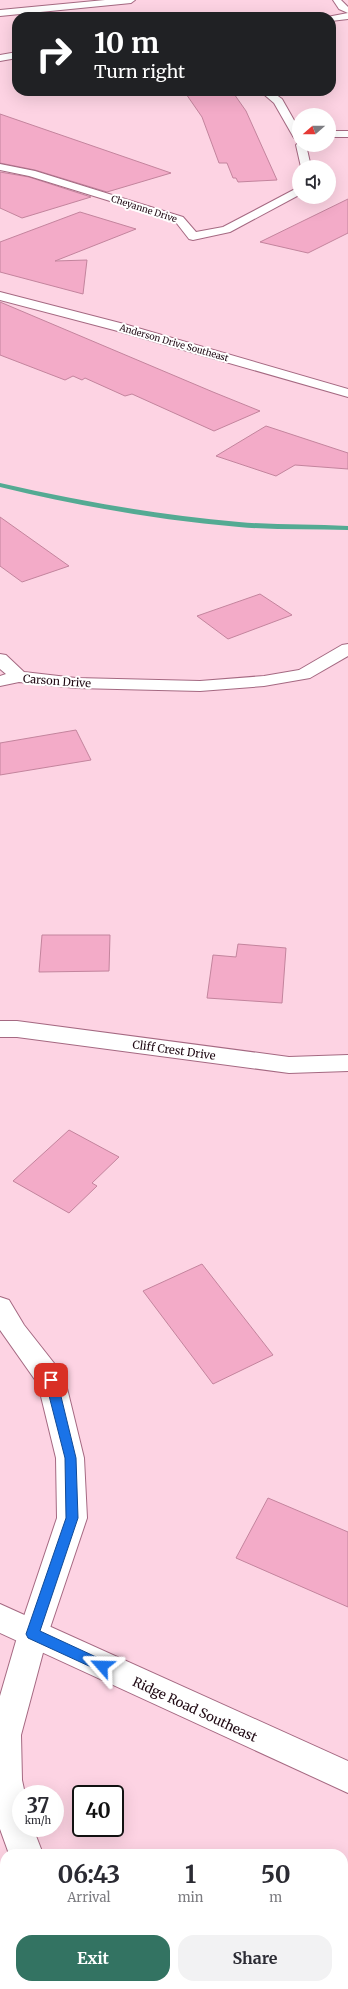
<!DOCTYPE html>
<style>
:root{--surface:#fff;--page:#f2f2f3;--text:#2b2b33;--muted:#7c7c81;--accent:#337362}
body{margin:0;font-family:Merriweather,serif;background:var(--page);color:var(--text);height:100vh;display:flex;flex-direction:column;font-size:15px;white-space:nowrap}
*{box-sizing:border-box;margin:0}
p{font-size:13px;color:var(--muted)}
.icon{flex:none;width:22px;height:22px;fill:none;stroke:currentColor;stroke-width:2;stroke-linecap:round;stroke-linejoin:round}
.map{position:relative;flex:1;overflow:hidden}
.drawer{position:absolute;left:0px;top:1849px;width:348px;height:140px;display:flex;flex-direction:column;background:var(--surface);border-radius:16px 16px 0 0;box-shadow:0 4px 16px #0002}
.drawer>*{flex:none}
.top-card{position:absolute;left:12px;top:12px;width:324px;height:84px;border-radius:16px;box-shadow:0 4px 16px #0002;background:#202124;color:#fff;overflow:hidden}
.needle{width:26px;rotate:250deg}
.controls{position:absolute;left:292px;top:108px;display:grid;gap:8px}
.controls a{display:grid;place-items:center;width:44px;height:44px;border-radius:50%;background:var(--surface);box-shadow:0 4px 16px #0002;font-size:20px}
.speed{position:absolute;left:12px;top:1785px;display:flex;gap:8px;font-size:20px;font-weight:700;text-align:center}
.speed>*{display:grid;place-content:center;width:52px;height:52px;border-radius:50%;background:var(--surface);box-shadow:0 4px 16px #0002;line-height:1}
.speed small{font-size:10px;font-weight:400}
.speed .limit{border:2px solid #111;border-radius:6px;background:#fff;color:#111}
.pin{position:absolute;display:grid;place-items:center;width:34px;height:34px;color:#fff;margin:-17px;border-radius:8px;box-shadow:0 2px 6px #0006}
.me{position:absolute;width:44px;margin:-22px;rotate:295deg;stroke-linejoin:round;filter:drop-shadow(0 0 3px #0008)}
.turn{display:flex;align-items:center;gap:14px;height:84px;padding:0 16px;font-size:18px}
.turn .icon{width:52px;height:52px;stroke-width:2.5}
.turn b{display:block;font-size:28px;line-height:34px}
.eta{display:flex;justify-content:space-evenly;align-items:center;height:68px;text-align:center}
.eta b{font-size:24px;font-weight:700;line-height:28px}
.action{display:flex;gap:8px;margin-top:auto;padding:8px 16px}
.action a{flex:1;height:46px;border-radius:16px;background:var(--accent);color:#fff;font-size:16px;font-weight:700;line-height:46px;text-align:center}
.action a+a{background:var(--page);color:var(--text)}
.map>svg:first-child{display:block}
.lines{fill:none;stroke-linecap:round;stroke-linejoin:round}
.stream{fill:#54aa93;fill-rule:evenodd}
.building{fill:#f3abc8;stroke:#c3849d}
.street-casing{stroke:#a56982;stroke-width:2}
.secondary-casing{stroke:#a56982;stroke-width:2}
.street{fill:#fff;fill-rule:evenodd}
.secondary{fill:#fff;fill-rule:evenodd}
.route{fill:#1a73e8;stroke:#114b97}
.labels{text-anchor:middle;stroke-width:4;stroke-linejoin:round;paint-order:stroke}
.far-street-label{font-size:9px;fill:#1f0913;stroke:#fff}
.street-label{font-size:11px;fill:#1f0913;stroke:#fff}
.near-street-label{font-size:13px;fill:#1f0913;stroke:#fff}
</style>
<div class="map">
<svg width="348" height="1989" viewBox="0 0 348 1989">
<rect width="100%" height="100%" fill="#fdd3e3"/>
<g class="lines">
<path class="stream" d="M0,483C79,501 158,515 239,522C275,525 312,524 348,526V530C312,529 275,530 239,527C158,520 79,506 0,487Z"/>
</g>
<g class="building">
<path d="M184,91H232L246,111L277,180L238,182L236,178H233L227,163H219L202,117Z"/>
<path d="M0,114L171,173L107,192L35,170L0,163Z"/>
<path d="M0,172L29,177L91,197L22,218L0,208Z"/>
<path d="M348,199V233L308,253L260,242Z"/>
<path d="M80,212L136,229L55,261L87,260L83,294L0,272V242Z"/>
<path d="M0,302L213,392L260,411L214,431L132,394L125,396L85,378L82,380L73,376L65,380L0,355Z"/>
<path d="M266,426L348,453V469L295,465L276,476L216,456Z"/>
<path d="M0,517L69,566L22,582L0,566Z"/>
<path d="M260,594L292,615L228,639L197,616Z"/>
<path d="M76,730L91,760L0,775V743Z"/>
<path d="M42,935H110L109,971L39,972Z"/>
<path d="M238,944L286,948L282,1003L207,998L213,955L236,957Z"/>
<path d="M69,1130L119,1157L92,1183L97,1186L69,1213L13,1181Z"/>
<path d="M202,1264L273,1355L213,1384L143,1291Z"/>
<path d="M268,1498L348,1532V1607L236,1558Z"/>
</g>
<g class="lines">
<g class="street-casing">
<g id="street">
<path d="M105,0H135L131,3L0,16V10Z"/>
<path d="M333,0H341L348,7V13L339,9Z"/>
<path d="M260,91H271L282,99L299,129V141L294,138L274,103Z"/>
<rect x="329" y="131" width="19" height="6"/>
<path d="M299,142V145H306L311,167H301L296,145Z"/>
<path d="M0,164L35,171L183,217L196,232L223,227L299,187V195L230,232L193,240L189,239L175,221L29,176L0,170Z"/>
<path d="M0,292L124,324L348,389V397L114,330L0,300Z"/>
<path d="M348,644V656L310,678L264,686L200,691L76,688L19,682L0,686V676L6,674L0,669V654L6,655L24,672L76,678L200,681L264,676L299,670L342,645Z"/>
<path d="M0,1021H17L289,1057L348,1055V1071L289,1073L17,1037H0Z"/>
<path d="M0,1297L9,1300L24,1325L61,1372L65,1380L84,1458L87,1518L48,1634L21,1735L22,1780L25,1794H21V1828H33L43,1854H9L0,1829V1696L18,1634L57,1518L56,1458L38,1384L0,1330Z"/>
<path d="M72,1984H109L111,1989H74Z"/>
</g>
</g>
<g class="secondary-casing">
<g id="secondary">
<path d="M348,13V19L331,21V17H327Z"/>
<path d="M17,52V58L0,61V55Z"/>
<path d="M0,1604L348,1761V1793L0,1633Z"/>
</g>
</g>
<use href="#street" class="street"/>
<use href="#secondary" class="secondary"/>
</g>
<path class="route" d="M51,1375L55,1377L57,1380L76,1458L78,1518L40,1631L107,1662L109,1666L107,1670L102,1672L28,1638L26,1634L66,1518L65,1458L45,1380L47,1377Z"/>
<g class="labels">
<g class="far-street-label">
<text transform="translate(144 209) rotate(18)" y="3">Cheyanne Drive</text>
<text transform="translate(174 343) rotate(16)" y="3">Anderson Drive Southeast</text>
</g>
<g class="street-label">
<text transform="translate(57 681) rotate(4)" y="4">Carson Drive</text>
<text transform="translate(174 1050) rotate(8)" y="4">Cliff Crest Drive</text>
</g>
<g class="near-street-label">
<text transform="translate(195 1709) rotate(25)" y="5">Ridge Road Southeast</text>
</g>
</g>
</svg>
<div class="controls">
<a><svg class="needle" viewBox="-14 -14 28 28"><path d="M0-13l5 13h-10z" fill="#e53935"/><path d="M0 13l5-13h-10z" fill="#7c7c81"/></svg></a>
<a><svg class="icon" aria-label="sound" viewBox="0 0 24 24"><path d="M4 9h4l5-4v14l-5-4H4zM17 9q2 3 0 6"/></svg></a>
</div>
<div class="speed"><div>37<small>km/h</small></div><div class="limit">40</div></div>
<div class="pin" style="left:51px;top:1380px;background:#d93025"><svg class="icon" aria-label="arrive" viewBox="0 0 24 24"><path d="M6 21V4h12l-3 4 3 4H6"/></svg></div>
<svg class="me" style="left:102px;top:1666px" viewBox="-20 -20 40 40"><path d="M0-17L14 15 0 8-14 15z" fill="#1a73e8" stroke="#fff" stroke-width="4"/></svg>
<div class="top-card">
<div class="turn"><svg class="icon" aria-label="right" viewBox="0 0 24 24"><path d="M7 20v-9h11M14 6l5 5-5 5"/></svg><div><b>10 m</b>Turn right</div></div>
</div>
<section class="drawer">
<div class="eta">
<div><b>06:43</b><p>Arrival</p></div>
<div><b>1</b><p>min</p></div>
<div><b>50</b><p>m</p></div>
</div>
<div class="action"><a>Exit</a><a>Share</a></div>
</section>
</div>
